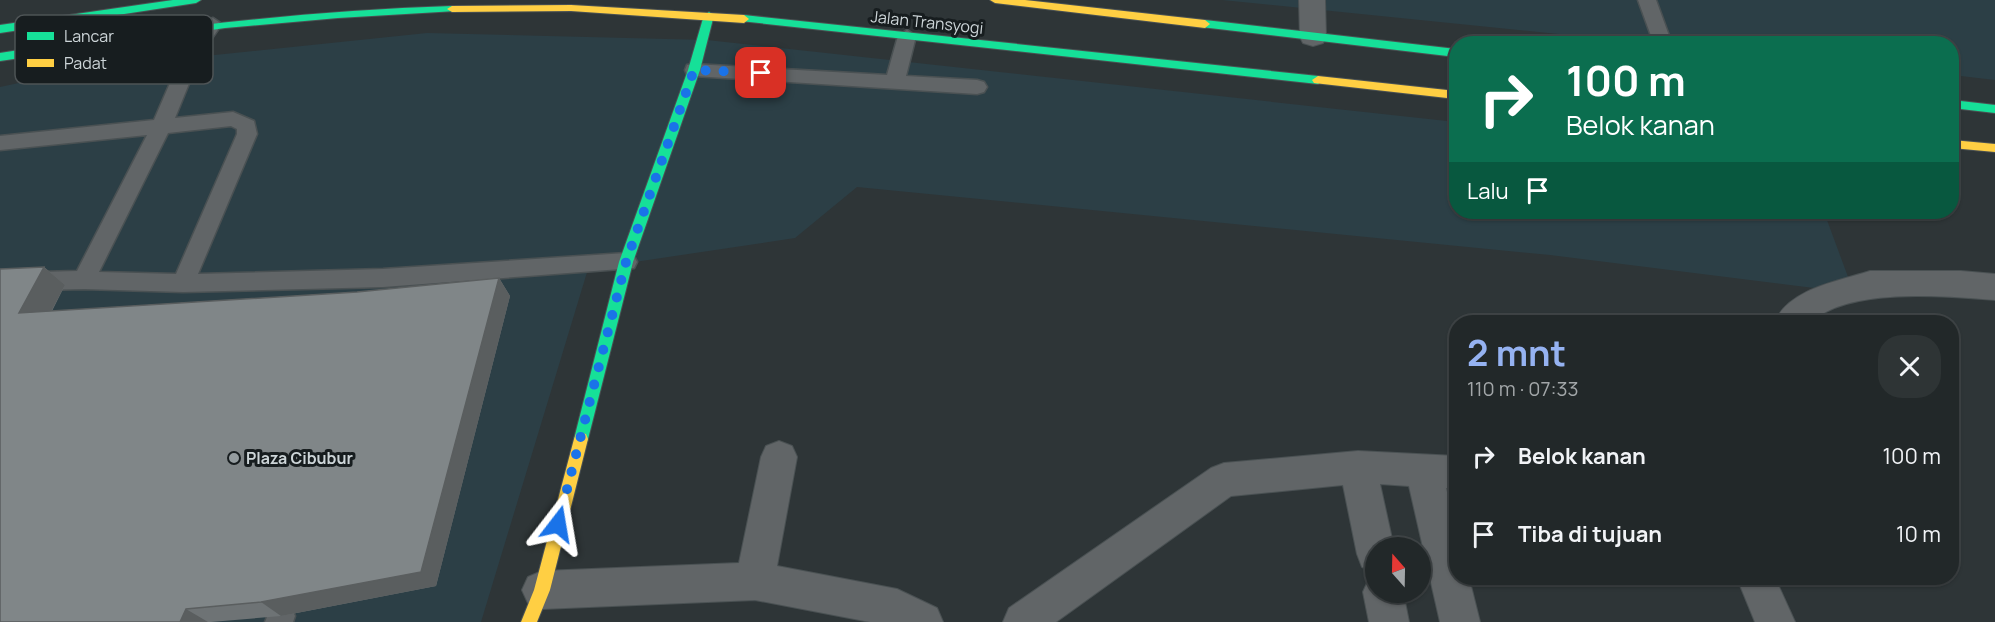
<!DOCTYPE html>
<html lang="id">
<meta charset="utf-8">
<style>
:root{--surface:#222829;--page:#2e3435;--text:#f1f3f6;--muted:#a2a6a8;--line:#3f4446;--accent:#95b2f1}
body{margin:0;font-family:Manrope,sans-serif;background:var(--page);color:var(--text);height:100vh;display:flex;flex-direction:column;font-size:22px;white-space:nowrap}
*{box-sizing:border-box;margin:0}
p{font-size:20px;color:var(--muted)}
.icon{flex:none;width:33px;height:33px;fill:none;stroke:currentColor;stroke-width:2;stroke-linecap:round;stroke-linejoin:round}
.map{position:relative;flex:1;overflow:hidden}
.panel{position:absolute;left:1449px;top:315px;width:510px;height:270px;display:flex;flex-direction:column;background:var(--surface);border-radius:24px;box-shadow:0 2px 4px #0004,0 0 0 2px var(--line)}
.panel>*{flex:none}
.hud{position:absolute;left:1449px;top:36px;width:510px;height:183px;border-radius:24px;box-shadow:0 2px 4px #0004,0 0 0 2px var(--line);background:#0b6e4f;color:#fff;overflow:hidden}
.needle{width:39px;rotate:340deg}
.buttons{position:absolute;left:1365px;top:537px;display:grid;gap:12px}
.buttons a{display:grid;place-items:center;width:66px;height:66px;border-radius:50%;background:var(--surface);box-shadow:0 2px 4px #0004,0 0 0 2px var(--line);font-size:30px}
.pin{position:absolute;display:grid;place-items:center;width:51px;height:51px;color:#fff;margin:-26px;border-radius:12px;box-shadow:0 3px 9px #0006}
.me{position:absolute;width:66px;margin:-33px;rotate:14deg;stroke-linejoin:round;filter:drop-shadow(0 0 4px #0008)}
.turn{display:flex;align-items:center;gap:21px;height:126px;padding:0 18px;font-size:27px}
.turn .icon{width:78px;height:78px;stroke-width:2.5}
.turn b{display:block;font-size:42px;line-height:51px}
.then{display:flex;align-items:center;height:57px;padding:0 18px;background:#0003;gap:12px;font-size:22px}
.round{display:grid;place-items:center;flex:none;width:63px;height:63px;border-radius:24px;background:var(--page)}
.headline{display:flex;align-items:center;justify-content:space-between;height:102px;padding:0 18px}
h1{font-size:36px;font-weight:700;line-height:45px;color:var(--accent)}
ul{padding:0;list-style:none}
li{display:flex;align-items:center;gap:18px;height:78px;padding:0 18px}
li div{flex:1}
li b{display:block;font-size:22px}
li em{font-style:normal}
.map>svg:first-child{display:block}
.built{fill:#2c3f46}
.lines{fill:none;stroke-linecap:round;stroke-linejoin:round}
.lane-casing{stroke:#4a5153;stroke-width:3}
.street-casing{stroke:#4a5153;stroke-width:2}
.fast-casing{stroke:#4a5153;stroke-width:2}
.slow-casing{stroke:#4a5153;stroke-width:2}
.lane{fill:#616567;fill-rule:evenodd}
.street{fill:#616567;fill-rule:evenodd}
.fast{fill:#16e098;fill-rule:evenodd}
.slow{fill:#ffcf43;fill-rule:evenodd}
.wall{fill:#6e7375}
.shaded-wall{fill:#5a5e5f}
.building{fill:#808688;stroke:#5a5e5f;stroke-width:1.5}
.route{stroke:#1a73e8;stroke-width:10;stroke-dasharray:0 18}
.poi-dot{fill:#959da0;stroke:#171d1f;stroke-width:2}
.labels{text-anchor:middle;stroke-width:6;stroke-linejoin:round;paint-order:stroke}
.street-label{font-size:16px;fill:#cdd5d8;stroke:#171d1f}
.poi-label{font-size:16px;font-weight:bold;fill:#cdd5d8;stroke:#171d1f;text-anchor:start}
.key{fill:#171d1f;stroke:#4e5456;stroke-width:1.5}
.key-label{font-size:16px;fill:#cdd5d8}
</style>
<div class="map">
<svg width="1995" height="622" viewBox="0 0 1995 622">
<rect width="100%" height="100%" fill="#2e3537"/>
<g class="built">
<path d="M1222,0H1995V80L1952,75V44L1647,43Z"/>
<path d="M427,33L707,40L1456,122V212H1824L1854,293L1550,255L857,187L795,238L588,269L481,622H0V87L89,68Z"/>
</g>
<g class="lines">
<g class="lane-casing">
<g id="lane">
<path d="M1638,0H1656L1672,44H1654Z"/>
<path d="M213,18L222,24L201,54L175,118L233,112L254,121L257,134L198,274L383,269L626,253L634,256L637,262L634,268L383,287L183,292L84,289L0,291V273L77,271L147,135L0,150V136L154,120L183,53L207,20ZM231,126L237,129V134L176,274L99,272L168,133Z"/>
<path d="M907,30L916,36L906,76L977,80L984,82L987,87L984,92L977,94L694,76L687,75L685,70L687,65L694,64L887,75L898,36Z"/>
<path d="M281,603L291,607L295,616L293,622H265L271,607Z"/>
</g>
</g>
<g class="street-casing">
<g id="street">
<path d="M1299,0H1325L1326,37L1323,43L1313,46L1303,43L1300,37Z"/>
<path d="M1870,271H1961L1995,274V300C1948,296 1847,287 1812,322H1775C1788,289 1839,281 1870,271Z"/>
<path d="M779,441L792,446L797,457L777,566L897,589L937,608L943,622H870L755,600L542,609L528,603L522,590L528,577L542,571L739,563L761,457L766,446Z"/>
<path d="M1358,451L1456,456V488H1446L1456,529V578H1469L1480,622H1440L1409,486L1380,484L1394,548H1376V572L1362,567L1357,554L1343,485L1231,496L1056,622H1003L1009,608L1211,468L1224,463Z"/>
<path d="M1376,576V592H1403L1409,622H1369L1363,592L1369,579Z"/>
<path d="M1737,578H1775L1795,622H1755Z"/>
</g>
</g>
<g class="fast-casing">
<g id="fast">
<path d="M173,0H201L196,3L0,33V25Z"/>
<path d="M452,6L457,9L456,11L338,18L225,28L0,61V53C150,29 300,11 452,6Z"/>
<path d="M709,12L714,15L700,70L633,262L588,439L586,444L581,445L576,444L574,439L619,262L688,70L704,15Z"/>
<path d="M744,15L1318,76L1324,80L1318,84L740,21V17Z"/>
<path d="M1205,20L1456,49V57L1201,27V21Z"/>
<path d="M1952,100L1995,105V113L1952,108Z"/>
</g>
</g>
<g class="slow-casing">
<g id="slow">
<path d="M990,0H1025L1205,20L1210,24L1205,28L995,3Z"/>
<path d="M571,5L744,15L749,19L744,23L571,11L452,12L447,9L452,6Z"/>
<path d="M1318,76L1456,91V99L1314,83L1312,80Z"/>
<path d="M1952,140L1995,144V152L1952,148Z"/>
<path d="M581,433L586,434L588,439L550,590L537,622H521L534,590L574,439L576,434Z"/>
</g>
</g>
<use href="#lane" class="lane"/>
<use href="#street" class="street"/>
<use href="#fast" class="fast"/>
<use href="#slow" class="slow"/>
</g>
<path class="wall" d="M44,267L65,285L52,311L357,292L499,278L510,296L436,586L281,616L211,622H0Z"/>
<g class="shaded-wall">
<path d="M44,267L65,285L41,331L19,313Z"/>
<path d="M499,278L510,296L436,586L281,616L261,602Z"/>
<path d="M186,609L208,622H180Z"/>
</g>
<path class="building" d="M44,267L19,313L357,292L499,278L421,572L261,602L186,609L180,622H0V269Z"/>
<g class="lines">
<path class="route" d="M558,524L626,262L694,70L761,73"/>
</g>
<circle class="poi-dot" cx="234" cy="458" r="6"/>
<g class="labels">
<g class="street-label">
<text transform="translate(927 22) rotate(6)" y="6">Jalan Transyogi</text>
</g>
<g class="poi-label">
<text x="246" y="464">Plaza Cibubur</text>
</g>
</g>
<rect x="15" y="15" width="198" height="69" rx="9" class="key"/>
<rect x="27" y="32" width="27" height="8" fill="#16e098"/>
<rect x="27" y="59" width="27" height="8" fill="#ffcf43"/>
<g class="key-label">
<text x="64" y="42">Lancar</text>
<text x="64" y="69">Padat</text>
</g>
</svg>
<div class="buttons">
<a><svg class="needle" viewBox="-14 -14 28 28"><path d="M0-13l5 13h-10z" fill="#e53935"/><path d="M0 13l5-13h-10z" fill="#a2a6a8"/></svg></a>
</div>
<div class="pin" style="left:761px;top:73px;background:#d93025"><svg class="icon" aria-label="arrive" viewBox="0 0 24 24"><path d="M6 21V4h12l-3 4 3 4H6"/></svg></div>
<svg class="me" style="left:558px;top:524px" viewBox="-20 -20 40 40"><path d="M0-17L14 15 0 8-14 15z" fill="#1a73e8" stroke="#fff" stroke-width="4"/></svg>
<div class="hud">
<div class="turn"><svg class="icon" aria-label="right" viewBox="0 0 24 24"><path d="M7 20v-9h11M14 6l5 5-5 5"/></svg><div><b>100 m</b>Belok kanan</div></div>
<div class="then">Lalu<svg class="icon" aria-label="arrive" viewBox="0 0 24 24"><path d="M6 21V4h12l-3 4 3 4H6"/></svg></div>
</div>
<section class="panel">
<div class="headline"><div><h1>2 mnt</h1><p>110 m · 07:33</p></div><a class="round"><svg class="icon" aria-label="close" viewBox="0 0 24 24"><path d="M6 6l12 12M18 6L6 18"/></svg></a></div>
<ul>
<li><svg class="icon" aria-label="right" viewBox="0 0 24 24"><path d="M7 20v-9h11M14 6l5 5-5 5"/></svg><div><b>Belok kanan</b></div><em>100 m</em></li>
<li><svg class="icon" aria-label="arrive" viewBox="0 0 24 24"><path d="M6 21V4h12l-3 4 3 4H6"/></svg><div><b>Tiba di tujuan</b></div><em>10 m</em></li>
</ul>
</section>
</div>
